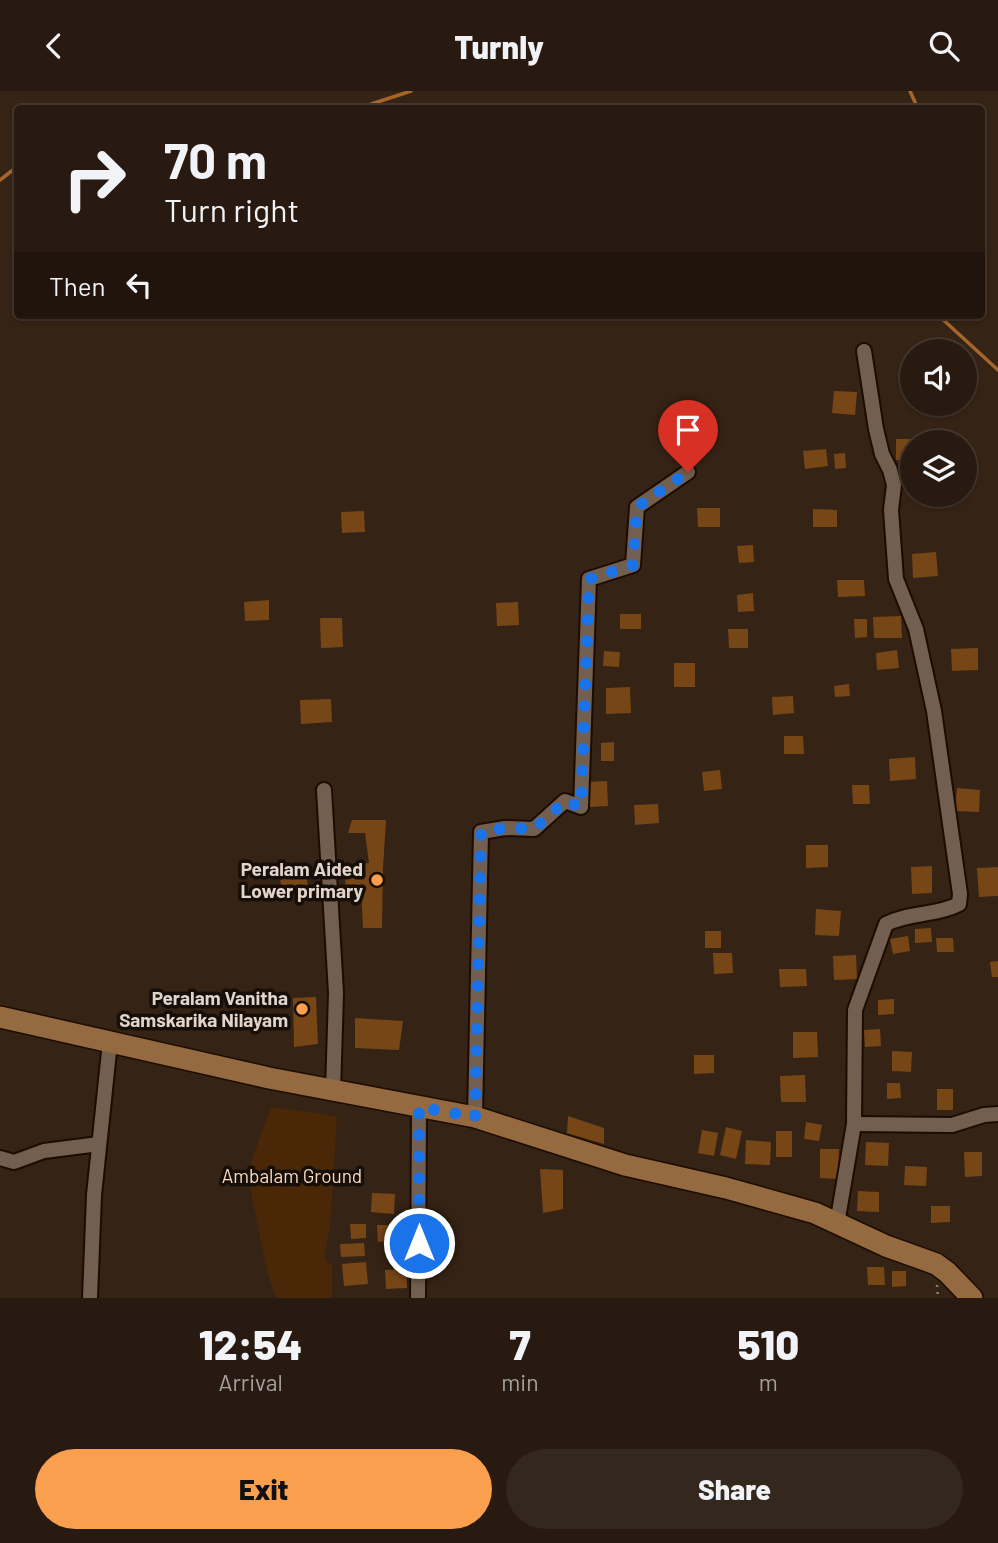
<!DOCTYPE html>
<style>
:root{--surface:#281a10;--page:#34271e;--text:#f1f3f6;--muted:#a5a19f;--line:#443830;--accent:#fa9f4e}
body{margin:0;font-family:Barlow,sans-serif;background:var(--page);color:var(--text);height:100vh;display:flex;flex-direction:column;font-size:26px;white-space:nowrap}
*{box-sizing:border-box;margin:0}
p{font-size:23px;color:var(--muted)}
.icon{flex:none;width:38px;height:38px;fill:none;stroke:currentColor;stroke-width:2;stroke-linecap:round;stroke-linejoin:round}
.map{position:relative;height:1207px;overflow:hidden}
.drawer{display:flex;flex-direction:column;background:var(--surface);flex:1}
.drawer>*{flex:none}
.hud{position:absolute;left:14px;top:14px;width:971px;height:214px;border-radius:7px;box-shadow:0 2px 5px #0004,0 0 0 2px var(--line);background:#281a10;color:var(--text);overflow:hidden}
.tools{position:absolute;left:900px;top:248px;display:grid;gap:14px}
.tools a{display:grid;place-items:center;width:77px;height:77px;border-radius:50%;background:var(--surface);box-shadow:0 2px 5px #0004,0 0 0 2px var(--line);font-size:35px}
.pin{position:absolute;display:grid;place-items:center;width:60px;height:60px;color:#fff;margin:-72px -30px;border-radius:50% 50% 50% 0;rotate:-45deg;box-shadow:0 0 7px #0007}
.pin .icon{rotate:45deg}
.me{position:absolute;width:77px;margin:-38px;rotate:0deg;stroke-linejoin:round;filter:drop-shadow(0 0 5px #0008)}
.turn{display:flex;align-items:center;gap:24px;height:147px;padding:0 35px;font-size:32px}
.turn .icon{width:91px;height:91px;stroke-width:2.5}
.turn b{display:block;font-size:49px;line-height:60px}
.then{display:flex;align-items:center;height:66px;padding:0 35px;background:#0003;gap:14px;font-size:26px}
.eta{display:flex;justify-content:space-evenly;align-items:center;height:119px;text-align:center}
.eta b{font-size:42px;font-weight:800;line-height:49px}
.button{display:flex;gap:14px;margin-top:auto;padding:14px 35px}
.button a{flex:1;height:80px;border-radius:42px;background:var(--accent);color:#111;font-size:28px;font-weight:800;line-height:80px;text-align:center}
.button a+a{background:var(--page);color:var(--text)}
header{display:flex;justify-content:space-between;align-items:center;height:91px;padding:0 35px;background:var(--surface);font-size:32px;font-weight:800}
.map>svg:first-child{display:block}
.green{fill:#4a2807}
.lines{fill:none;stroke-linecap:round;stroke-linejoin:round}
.stream{stroke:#a76629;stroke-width:3.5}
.building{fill:#774617}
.street-casing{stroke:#1c0c01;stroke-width:18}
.secondary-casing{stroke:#1c0c01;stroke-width:24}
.path{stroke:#8d7e73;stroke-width:2.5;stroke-dasharray:2 5;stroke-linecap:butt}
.street{stroke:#735f4f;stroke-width:14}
.secondary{stroke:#956a40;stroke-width:21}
.route{stroke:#1a73e8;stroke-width:12;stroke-dasharray:0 21.6}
.poi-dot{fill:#fa9f4e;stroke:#160e08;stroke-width:2.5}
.labels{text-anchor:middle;stroke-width:7;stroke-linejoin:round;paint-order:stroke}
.poi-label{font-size:19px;font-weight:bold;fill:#e0d4cb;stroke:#160e08;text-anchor:end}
.park-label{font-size:19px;fill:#fed9bc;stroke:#160e08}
</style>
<header><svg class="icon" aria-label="back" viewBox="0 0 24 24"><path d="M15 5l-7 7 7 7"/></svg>Turnly<svg class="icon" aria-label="search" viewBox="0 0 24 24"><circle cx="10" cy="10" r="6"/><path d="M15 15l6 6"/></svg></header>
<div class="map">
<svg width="998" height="1207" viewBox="0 0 998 1207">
<rect width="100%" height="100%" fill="#352315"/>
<path class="green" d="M271,1016L337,1025L330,1136L324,1166L332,1175V1207H276L267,1180L247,1082Z"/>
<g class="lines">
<g class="stream">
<path d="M910,0L918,18"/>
<path d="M356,18L411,0"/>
<path d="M0,89L18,75"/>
<path d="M938,224L998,279"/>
</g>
</g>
<g class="building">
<path d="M834,300L857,301L855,324L832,322Z"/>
<path d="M896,348H917V352H912V369H896Z"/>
<path d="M826,358L828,375L805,378L803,360Z"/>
<path d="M845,362L846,377L835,378L834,363Z"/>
<path d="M697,417H720V436H698Z"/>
<path d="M813,418L837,419V436H813Z"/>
<path d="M364,420L365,441L342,442L341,421Z"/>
<path d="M753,454L754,471L739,472L737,455Z"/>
<path d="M936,461L938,485L913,487L912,463Z"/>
<path d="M837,489H864L865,505L838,506Z"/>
<path d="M753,502L754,520L738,521L737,504Z"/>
<path d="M269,509V529L245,530L244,511Z"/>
<path d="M518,511L519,534L497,535L496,512Z"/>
<rect x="620" y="523" width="21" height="15"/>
<path d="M901,525L902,547H874L873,526Z"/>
<path d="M320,527H342L343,556L321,557Z"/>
<path d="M854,528H867V546L855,547Z"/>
<path d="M728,538H748V557H729Z"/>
<path d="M978,557V579L952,580L951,558Z"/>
<path d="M897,559L899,577L877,579L876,562Z"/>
<path d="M604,560L620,561L619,576L603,575Z"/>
<rect x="674" y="572" width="21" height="24"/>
<path d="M849,593L850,605L835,606L834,595Z"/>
<path d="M630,596L631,622L606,623V597Z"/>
<path d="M793,605L794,622L773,624L772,606Z"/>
<path d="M331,608L332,631L301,633L300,609Z"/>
<path d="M784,645H803L804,663H784Z"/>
<path d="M614,651V670H601V652Z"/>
<path d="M915,666L916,688L890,690L889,668Z"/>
<path d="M720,679L722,698L704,700L702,681Z"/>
<path d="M607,690L608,715L589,716L588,691Z"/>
<path d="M852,694H869L870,713H853Z"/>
<path d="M957,697L980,699L979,721L955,720Z"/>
<path d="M658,713L659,732L635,734L634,714Z"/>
<path d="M352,729H386L383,777L382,837H363L361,798H346L344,774L369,772L365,742H348Z"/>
<path d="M806,754H828V776L806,777Z"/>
<path d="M932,775V802L912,803L911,776Z"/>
<path d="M998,776V805L979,806L977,777Z"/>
<path d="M306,779L308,799L281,801L280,781Z"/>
<path d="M816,818L841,820L839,845L815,844Z"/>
<path d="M931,837L932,851L915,852V838Z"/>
<rect x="705" y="840" width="16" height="17"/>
<path d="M908,845L910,860L893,863L890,848Z"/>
<path d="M936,847H953L954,861H937Z"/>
<path d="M713,862H732L733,882L714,883Z"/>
<path d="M856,864L857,888L834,889L833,865Z"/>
<path d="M998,870V886H992L990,871Z"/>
<path d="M779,878H806L807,895L780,896Z"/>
<path d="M316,906L318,953L294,956L293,907Z"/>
<path d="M894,908V923L878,924V909Z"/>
<path d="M355,927L403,930L399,959L355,957Z"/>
<path d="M880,938L881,955L865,956L864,939Z"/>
<path d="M793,941H817L818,966L793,967Z"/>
<path d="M892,960L912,961L911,981L892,980Z"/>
<path d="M694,964H714V982L694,983Z"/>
<path d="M805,984L806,1011H781L780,985Z"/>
<path d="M887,992H900L901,1007L887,1008Z"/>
<rect x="937" y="998" width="16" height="21"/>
<path d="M568,1025L604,1037V1053L567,1042Z"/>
<path d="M806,1031L822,1034L819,1050L804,1048Z"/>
<path d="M726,1036L742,1040L736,1068L720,1064Z"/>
<path d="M702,1039L718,1042L714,1065L698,1062Z"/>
<rect x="776" y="1040" width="16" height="26"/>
<path d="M746,1049L771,1051L770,1074L745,1073Z"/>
<path d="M866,1051L889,1052L888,1075L865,1074Z"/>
<path d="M820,1058H839L838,1088L820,1087Z"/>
<path d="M964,1061H982V1085L965,1086Z"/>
<path d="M905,1075L927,1076L926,1095L904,1094Z"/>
<path d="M540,1078L563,1079V1118L543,1122Z"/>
<path d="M858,1100L879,1101V1121L857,1120Z"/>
<path d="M372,1102L395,1103L394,1123L371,1121Z"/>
<path d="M931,1115H950V1131L931,1132Z"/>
<path d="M350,1133H366V1147L351,1148Z"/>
<path d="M377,1134H396L397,1150L378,1151Z"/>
<path d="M364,1152L365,1165L341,1166L340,1153Z"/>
<path d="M366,1171L368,1193L344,1195L342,1173Z"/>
<path d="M867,1176H884L885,1194H868Z"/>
<path d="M406,1178L407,1197L386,1198L385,1179Z"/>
<path d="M892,1180H906V1195L892,1196Z"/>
</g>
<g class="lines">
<g class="street-casing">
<g id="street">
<path d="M324,699L336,902L333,1001"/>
<path d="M475,1026L481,741L505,737L534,738L565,710L581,716L589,488L633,474L637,416L688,381"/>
<path d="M854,1033L952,1034L984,1024L998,1023"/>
<path d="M0,1067L14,1071L44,1060L99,1053"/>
<path d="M837,1133L854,1033L855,919L886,833C909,821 936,825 959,813L960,803L934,620L916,538L896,488L891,419L894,394L890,379L882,363L876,338L864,260"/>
<path d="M90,1207L94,1104L110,951"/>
<path d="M418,1207L419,1016"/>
</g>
</g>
<g class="secondary-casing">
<path id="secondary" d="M0,926L269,987L475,1026L625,1074L726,1097L815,1122L886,1155L936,1173L947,1181L972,1207"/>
</g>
<path class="path" d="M937,1194L938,1207"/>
<use href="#street" class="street"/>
<use href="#secondary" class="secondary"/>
</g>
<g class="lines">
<path class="route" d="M419,1152V1016L475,1026L481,741L505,737L534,738L565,710L581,716L589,488L633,474L637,416L688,381"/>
</g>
<g class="poi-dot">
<circle cx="377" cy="789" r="7"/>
<circle cx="302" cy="918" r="7"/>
</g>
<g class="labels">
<g class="poi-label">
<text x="363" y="785">Peralam Aided<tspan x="363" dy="22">Lower primary</tspan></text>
<text x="288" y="914">Peralam Vanitha<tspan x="288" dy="22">Samskarika Nilayam</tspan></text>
</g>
<g class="park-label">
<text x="292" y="1092">Ambalam Ground</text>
</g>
</g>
</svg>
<div class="tools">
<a><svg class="icon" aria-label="sound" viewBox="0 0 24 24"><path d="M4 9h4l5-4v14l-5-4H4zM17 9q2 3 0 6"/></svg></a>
<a><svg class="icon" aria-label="layers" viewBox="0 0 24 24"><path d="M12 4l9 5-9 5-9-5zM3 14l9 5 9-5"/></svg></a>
</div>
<div class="pin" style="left:688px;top:381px;background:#d93025"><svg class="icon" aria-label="arrive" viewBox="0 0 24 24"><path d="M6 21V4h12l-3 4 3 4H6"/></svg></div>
<svg class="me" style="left:419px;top:1152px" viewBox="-20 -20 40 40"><circle r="17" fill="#1a73e8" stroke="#fff" stroke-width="3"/><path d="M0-11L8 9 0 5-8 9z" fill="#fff"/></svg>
<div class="hud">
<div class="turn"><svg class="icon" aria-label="right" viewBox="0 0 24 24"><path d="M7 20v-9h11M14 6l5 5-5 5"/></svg><div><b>70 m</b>Turn right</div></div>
<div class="then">Then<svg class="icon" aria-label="left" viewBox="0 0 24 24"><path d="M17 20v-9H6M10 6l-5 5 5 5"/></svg></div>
</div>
</div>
<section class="drawer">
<div class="eta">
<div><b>12:54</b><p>Arrival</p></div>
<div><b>7</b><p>min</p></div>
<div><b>510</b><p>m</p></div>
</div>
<div class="button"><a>Exit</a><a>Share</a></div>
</section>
